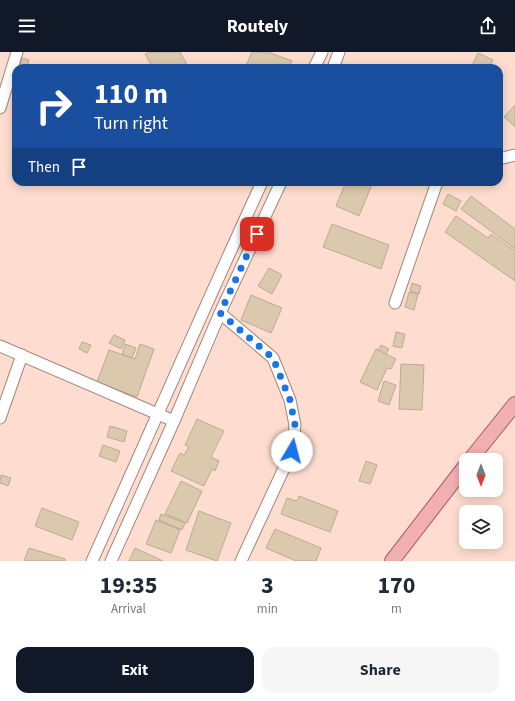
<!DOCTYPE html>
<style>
:root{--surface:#fff;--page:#f6f6f7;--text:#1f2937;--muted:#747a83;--accent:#111827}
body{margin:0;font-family:"Source Sans 3",sans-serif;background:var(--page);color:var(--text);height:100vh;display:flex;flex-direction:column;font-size:15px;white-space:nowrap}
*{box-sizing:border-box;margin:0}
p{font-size:13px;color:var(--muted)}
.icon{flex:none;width:22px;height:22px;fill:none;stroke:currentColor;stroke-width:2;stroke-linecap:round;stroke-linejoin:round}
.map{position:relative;height:509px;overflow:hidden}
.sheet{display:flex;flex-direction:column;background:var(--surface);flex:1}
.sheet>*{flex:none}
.hud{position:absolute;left:12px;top:12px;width:491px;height:122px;border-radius:12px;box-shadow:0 2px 10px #0003;background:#1a4fa0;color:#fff;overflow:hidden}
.needle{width:26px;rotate:180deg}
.buttons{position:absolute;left:459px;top:401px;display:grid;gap:8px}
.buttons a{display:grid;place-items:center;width:44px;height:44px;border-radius:8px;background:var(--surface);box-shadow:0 2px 10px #0003;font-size:20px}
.pin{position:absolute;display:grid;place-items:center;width:34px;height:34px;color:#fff;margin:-17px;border-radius:8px;box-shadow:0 2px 6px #0006}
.me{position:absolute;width:44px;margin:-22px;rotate:8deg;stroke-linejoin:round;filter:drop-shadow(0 0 3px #0008)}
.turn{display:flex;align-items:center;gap:14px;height:84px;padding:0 16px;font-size:18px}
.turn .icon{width:52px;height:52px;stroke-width:2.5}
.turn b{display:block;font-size:28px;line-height:34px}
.then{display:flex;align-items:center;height:38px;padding:0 16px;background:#0003;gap:8px;font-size:15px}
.eta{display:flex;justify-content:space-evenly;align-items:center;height:68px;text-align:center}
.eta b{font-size:24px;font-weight:700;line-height:28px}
.button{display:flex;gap:8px;margin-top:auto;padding:8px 16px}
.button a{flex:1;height:46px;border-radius:12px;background:var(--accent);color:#fff;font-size:16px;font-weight:700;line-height:46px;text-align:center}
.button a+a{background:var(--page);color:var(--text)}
header{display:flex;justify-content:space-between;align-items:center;height:52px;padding:0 16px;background:var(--accent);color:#fff;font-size:18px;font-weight:700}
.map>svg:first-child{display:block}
.building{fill:#dbc9ad;stroke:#bbab91}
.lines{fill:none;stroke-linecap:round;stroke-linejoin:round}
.minor-casing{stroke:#a3867a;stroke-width:13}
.major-casing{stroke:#a75c5d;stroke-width:16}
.minor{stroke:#fff;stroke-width:11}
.major{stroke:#f1afb2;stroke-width:14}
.route{stroke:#1a73e8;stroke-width:7;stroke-dasharray:0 12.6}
</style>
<header><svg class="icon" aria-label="menu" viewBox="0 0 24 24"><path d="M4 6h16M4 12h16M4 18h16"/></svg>Routely<svg class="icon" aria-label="share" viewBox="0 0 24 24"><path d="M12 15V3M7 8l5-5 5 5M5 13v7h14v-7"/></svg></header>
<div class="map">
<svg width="515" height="509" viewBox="0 0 515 509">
<rect width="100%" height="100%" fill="#feddd0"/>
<g class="building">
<path d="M150,0H180L189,16H153L145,2Z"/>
<path d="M252,0H268L292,9L289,16H245Z"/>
<path d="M478,1L493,8L489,16H471Z"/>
<path d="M22,6L29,8L27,16L20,14Z"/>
<path d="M515,53V75L504,65Z"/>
<path d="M346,130H373L359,164L336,154Z"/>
<path d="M448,142L461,149L456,159L443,152Z"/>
<path d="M471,144L515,177V197L461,157Z"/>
<path d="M456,164L488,186L491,182L515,199V229L445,180Z"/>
<path d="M332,172L389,193L381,217L323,195Z"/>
<path d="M269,216L282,223L272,242L258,234Z"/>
<path d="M412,231L421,234L419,242L410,239Z"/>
<path d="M409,240L418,242L414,258L405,255Z"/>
<path d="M251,243L282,256L271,281L241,268Z"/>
<path d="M396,280L405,282L402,296L393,294Z"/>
<path d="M114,283L125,288L121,297L109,291Z"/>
<path d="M82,290L91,293L87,301L79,297Z"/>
<path d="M125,292L136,296L132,306L122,302Z"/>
<path d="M140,292L154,297L137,345L97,330L109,298L135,307Z"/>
<path d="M381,293L389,297L386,302L378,299Z"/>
<path d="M376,297L396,307L391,317L387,316L377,338L360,330Z"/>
<path d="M401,312L424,313L422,358L399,357Z"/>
<path d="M384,329L396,333L389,353L378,349Z"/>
<path d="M197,367L224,379L211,405L219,409L215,419L212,417L204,434L171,419L180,401L184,403L189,395L185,393Z"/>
<path d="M110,374L127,379L124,390L107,385Z"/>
<path d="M103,393L120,399L116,410L99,404Z"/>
<path d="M366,409L377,413L370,432L359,429Z"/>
<path d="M1,423L11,426L8,434L0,431Z"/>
<path d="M181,429L202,439L187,471L165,462Z"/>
<path d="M299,444L338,459L330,480L281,462L287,446L297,449Z"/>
<path d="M42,456L79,470L72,488L35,474Z"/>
<path d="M199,459L231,471L217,509L186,498Z"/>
<path d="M161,462L185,471L182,478L159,468Z"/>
<path d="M156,468L180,478L171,501L146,492Z"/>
<path d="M275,477L321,496L316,509H296L266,496Z"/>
<path d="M29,496L65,507V509H24Z"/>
<path d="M135,496L163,509H129Z"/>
</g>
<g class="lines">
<g class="minor-casing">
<g id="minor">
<path d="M314,16L322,0"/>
<path d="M333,16L339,0"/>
<path d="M0,56L17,0"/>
<path d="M499,107L515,103"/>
<path d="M395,251L437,130"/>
<path d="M220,261L273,306L290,348L295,373L292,399L241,509"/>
<path d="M0,294L174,369"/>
<path d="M0,366L22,303"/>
<path d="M92,509C149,383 204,256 262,130"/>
<path d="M111,509L174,369L220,261L281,130"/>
</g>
</g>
<g class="major-casing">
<g id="major">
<path d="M470,408L515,352"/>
<path d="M392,509L466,413"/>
</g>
</g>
<use href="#minor" class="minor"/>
<use href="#major" class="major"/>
</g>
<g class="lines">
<path class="route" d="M257,182L220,261L273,306L290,348L295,373L292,399"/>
</g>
</svg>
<div class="buttons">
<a><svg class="needle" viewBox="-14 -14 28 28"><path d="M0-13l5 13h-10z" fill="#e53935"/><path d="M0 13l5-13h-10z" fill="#747a83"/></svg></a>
<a><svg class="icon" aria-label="layers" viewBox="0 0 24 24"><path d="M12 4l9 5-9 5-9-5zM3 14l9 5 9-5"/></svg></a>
</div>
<div class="pin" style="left:257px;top:182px;background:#d93025"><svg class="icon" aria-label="arrive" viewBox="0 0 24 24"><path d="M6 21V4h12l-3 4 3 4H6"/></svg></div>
<svg class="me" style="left:292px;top:399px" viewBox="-20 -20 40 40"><circle r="19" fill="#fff"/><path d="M0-13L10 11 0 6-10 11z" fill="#1a73e8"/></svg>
<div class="hud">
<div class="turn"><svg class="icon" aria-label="right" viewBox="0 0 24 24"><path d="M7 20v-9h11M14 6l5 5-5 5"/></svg><div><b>110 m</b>Turn right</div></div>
<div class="then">Then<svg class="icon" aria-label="arrive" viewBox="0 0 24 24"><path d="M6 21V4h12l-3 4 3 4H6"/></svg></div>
</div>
</div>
<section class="sheet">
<div class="eta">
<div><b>19:35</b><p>Arrival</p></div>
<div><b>3</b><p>min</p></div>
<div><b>170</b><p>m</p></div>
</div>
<div class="button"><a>Exit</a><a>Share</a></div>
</section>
